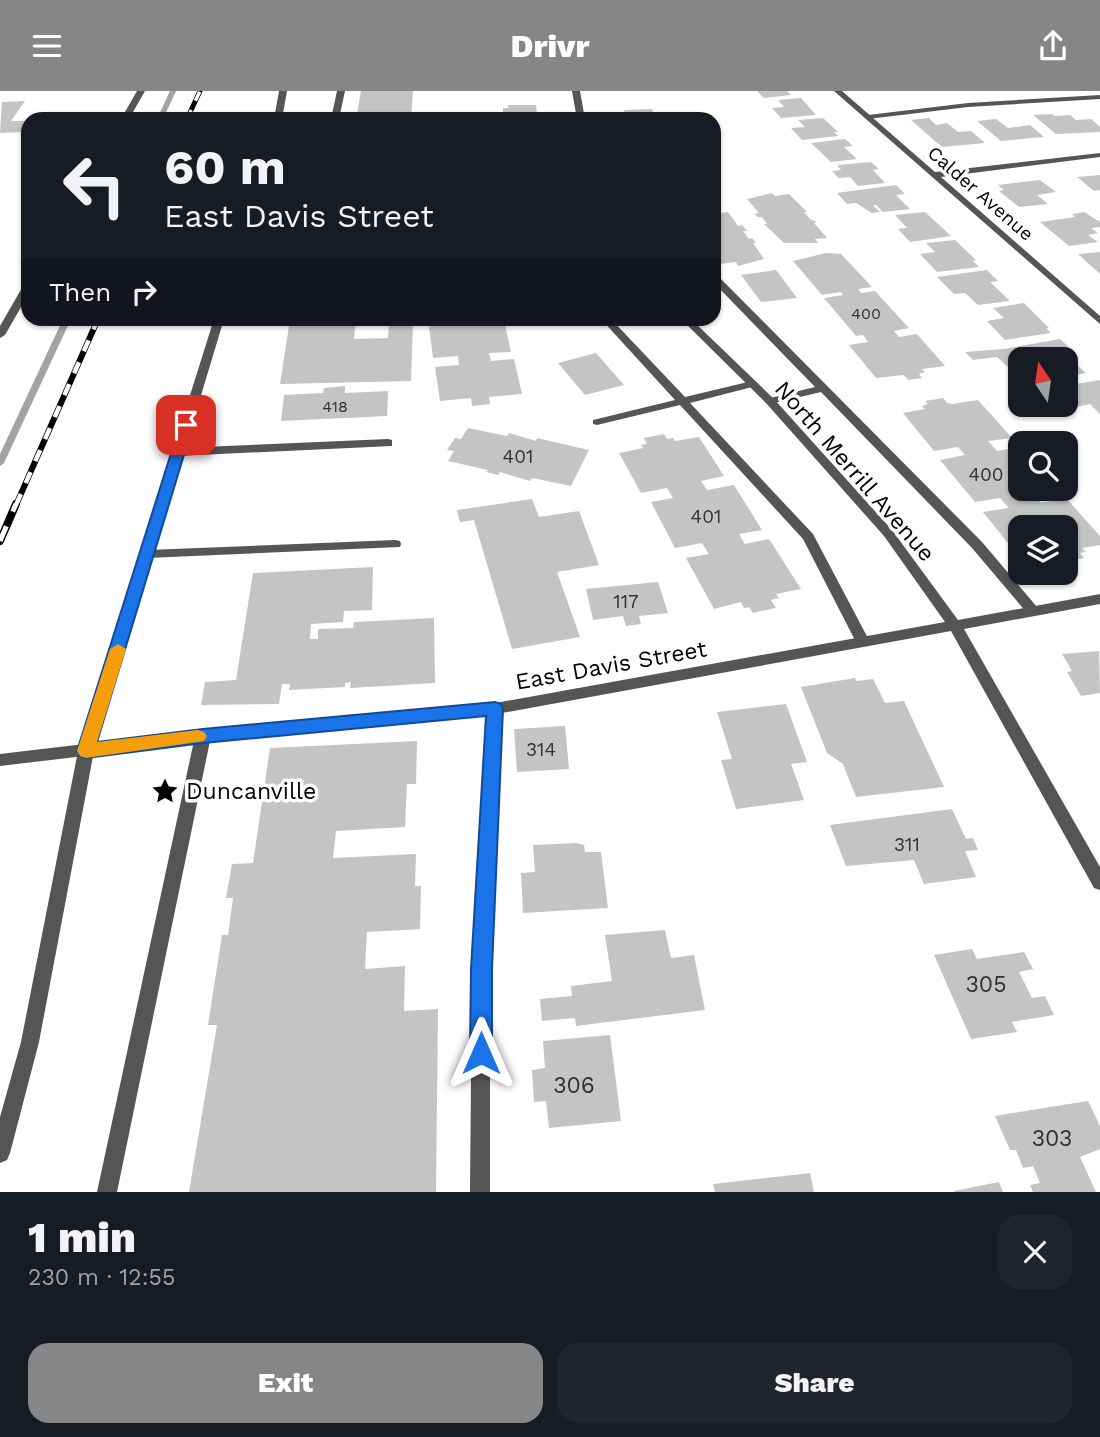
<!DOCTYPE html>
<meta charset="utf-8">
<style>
:root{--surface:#171b24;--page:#20242c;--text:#f1f3f6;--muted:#9ea1a6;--accent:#858687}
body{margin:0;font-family:"Work Sans",sans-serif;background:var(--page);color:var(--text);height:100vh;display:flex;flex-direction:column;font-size:26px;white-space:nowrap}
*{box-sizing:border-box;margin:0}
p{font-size:23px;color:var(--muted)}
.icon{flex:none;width:38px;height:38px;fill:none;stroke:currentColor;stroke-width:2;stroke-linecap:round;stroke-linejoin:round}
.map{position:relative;height:1101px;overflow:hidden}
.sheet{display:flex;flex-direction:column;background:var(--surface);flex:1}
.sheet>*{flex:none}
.top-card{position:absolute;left:21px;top:21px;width:700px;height:214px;border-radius:21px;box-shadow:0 2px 5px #0004;background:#171b24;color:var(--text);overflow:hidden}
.needle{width:46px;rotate:347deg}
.fabs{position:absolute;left:1008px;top:256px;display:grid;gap:14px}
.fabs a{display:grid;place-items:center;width:70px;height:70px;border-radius:14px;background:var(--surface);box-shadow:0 2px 5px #0004;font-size:35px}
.pin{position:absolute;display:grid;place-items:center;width:60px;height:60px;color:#fff;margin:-30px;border-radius:14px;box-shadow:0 4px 10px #0006}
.me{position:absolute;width:77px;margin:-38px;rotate:0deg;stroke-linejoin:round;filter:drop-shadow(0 0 5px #0008)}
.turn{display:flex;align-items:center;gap:24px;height:147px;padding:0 28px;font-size:32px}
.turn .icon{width:91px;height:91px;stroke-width:2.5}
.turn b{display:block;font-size:49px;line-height:60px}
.then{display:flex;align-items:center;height:66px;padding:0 28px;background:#0003;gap:14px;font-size:26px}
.round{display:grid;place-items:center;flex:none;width:74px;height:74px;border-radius:21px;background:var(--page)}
.summary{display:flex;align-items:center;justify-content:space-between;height:119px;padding:0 28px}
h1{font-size:42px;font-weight:800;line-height:52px}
.action{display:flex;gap:14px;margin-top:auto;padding:14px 28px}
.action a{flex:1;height:80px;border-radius:21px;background:var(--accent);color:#fff;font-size:28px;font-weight:800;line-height:80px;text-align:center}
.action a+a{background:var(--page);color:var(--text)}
header{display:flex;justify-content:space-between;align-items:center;height:91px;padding:0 28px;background:var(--accent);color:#fff;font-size:32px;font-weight:800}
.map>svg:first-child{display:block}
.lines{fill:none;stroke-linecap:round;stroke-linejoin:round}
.stream{fill:#a3a3a3;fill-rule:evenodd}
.building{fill:#c4c4c4}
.service{fill:#555;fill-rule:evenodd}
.minor{fill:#555;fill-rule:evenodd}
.tertiary{fill:#555;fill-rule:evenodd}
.rail-far2-casing{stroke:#000;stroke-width:5}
.rail-far1-casing{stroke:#000;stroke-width:6}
.rail-casing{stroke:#000;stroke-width:8}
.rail-far2{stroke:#fff;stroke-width:3.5;stroke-dasharray:10;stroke-linecap:butt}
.rail-far1{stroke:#fff;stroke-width:4.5;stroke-dasharray:12;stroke-linecap:butt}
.rail{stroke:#fff;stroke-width:5;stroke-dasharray:16;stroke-linecap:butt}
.route{fill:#1a73e8;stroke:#114b97;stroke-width:2}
.slow{fill:#f59e0b}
.labels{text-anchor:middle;stroke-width:7;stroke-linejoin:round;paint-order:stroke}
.far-number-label{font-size:16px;fill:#313131}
.far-street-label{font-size:19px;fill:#000;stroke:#fff}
.number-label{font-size:19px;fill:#313131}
.street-label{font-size:23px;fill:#000;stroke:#fff}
.poi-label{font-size:23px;fill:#000;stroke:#fff;text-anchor:start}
.near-number-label{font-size:23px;fill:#313131}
</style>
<header><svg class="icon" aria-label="menu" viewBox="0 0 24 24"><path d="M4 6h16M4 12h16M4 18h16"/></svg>Drivr<svg class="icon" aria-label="share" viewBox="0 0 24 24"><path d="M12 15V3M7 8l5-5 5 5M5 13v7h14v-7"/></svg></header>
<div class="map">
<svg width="1100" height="1101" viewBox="0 0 1100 1101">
<rect width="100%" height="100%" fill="#fff"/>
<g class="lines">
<g class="stream">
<path d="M170,0H176L163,28H157Z"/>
<path d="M63,228H71L4,372L0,375V363Z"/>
</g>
</g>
<g class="building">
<path d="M361,0H413L411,28H356Z"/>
<path d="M757,0H787L791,4L764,7Z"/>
<path d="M801,7L816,24L781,27L772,17L784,16L778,9Z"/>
<path d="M25,10L11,30H28L27,41L0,42L2,11Z"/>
<path d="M508,14H536L537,25L508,26V21H503V17H508Z"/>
<path d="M652,18L655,28H627L624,19Z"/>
<path d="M1052,23L1055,25L1070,24L1076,29L1091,28L1100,36V41L1056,43L1033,24Z"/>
<path d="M823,27L838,41H834L838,45L802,49L791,37L805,36L798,29Z"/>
<path d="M929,27L936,34L947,32L958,41L971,40L985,52L942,56L911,29Z"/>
<path d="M996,28L1008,37L1030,34L1044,46L1001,50L977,30Z"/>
<path d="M845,48L853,55L844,56L857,68L831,71L811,52Z"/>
<path d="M871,71L879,78L873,79L885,92L858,95L850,86L839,87L832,80L841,79L837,74Z"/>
<path d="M1100,84V99L1094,100L1077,86Z"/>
<path d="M1040,89L1056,101L1037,104L1048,113L1019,116L999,100L1004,99L998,94Z"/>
<path d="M896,94L905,103L896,104L910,118L883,121L876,114H873L880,121L872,122L856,112L847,113L837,102Z"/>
<path d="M772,102L775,105L789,103L807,121H804L810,128L817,131L814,132L827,147L815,148L818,152H784L764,133H767L762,126H758L754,123L759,122L747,108Z"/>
<path d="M728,121L738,135L742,134L747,140H743L749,148L752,147L756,152H753L764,168L738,175L736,171L720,173L714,164V123Z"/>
<path d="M925,121L951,145L910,151L898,138L907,137L895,124Z"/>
<path d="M1084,121L1100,131V136L1091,137L1098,142L1088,144L1098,151L1069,155L1040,131L1075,126L1072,123Z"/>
<path d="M955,149L976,169L973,170L979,176L937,181L920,163L935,161L926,152Z"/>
<path d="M1100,161V183L1078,163Z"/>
<path d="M826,162L841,163L872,196L858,198L861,202L875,200L909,237L894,240L899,246L917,243L945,275L922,278L925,281L919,283L922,287L908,289L904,284L876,287L849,254L868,251L863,244L856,245L824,207L843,204L841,201L822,204L793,170Z"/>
<path d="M776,179L797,207L761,211L741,184Z"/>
<path d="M987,179L998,190L990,191L1010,210L978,214L965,202L954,203L937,186Z"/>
<path d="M1024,212L1049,237H1046L1051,242L1005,249L987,230L1004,227L993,217Z"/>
<path d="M290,228H356L354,248L388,247L389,233L413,232L411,290L280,293Z"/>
<path d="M451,228H482L483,231L504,229L511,261L489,262L491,270L514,268L522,303L489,306L490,313L472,315L471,307L440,310L435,276L459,274L458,265L433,267L429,235L451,233Z"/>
<path d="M1060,248L1073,260L1063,262L1086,282L1066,286V268H1020V274L1008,276L997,266L973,269L965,261L1004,258Z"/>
<path d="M596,262L624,294L585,304L558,272Z"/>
<path d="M1100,289V323L1090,313L1076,316L1066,306V303L1076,301L1069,294Z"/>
<path d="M345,295V302L388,300L387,325L281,330L284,304L323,302L324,297Z"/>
<path d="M943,307L947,312L952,313L978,309L1012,347L988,350L997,360L1020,356V397H1041L1031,400L1041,412L1066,407L1100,445V454L1082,457L1086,461L1080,462L1084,467L1066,470V436H1020V467L983,421L1009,417L1000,407L975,411L940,369L965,364L958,356L934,360L903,322L925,318L922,315L928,313L925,310Z"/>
<path d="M468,337L507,345L509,342L536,350L537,347L589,359L571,395L532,387L530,390L500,381L498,384L486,381L488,379L448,370L454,360L447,359L455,347L461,348Z"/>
<path d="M664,343L667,348L673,347L675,350L699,346L724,385L701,390L707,399L734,394L762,439L739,443L745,453L769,448L801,498L776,503L779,507L771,509L776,517L753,522L749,516L744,517L741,511L714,518L686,467L709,463L702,452L675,457L651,411L673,407L667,397L641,402L619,362L643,357L641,354L647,353L644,347Z"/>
<path d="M532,408L539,426L579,420L599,474L557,481L580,546L512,558L474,429L460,431L457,419Z"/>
<path d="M373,476L372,519L344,520L343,531L311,533L310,548H318V538L353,537L354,531L434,527L435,592L350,597L351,591L345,592V596L289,599L290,593H282L279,613L201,614L205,591L236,589L253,482Z"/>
<path d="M658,491L668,522L639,525L641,533L626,535L623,525L593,529L586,498Z"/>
<path d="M1099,560L1100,602L1081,605L1067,581L1072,580L1062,563Z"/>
<path d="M855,587L856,590L873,588L885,612L904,610L944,696L856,706L843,673L827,662L801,596Z"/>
<path d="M786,613L807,671L791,673L804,709L736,718L721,669L732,668L717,621Z"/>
<path d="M565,635L569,678L517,681L514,638Z"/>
<path d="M417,650L416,693H407L405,736L336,740L333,767L416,763L415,795H421L420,838L367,841L365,878L405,875L404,920L438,918L436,1101H189L217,934H208L222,844H228L233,807H226L232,773L253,772L270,657Z"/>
<path d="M952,718L966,748L973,747L978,759L965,760L976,786L924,793L914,769L846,775L830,734Z"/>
<path d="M576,752L584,754L585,761H601L608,817L523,822L521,782L535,781L533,754Z"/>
<path d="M665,839L671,867L694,864L705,919L576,935L575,927L542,930L540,908L572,905L571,895L612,890L605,844Z"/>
<path d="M972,858L977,868L1024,861L1033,878L1019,881L1032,907L1045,905L1054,924L1012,931L1017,941L971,948L934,864Z"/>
<path d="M610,944L621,1030L549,1037L546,1010L534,1011L532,979L545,977L543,950Z"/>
<path d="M1088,1010L1100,1035V1058L1080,1066L1096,1101H1033L1030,1094L1040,1092L1033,1075L1023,1077L1016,1059H1010L995,1025Z"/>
<path d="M810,1082L814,1101H715L713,1093Z"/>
<path d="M999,1091L1003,1101H954V1100Z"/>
</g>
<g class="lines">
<g class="service">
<path d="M337,0H345L339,28H331Z"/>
<path d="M1100,4V8L968,16L868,28L864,26L868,24L968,12Z"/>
<path d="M714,183L717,184L982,451L1037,516L1039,519L1037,522H1027L972,457L821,301L770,313L766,312V308L815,296L714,192Z"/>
<path d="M601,228H611L685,306L752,290L756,291V295L690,312L813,443L870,551L868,555H858L803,448L680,314L597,334L593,333V329L675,309Z"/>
<path d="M388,348L392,349V355L178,365L172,361L178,357Z"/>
<path d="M395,449L400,450L401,453L400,456L148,467L142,463L148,459Z"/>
<path d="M203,639L208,641L211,645L117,1101H97L195,645L198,641Z"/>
</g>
<g class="minor">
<path d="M137,0H145L129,28H121Z"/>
<path d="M572,0H580L585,28H577Z"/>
<path d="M834,0H842L935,81L1100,62V66L941,86L1100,225V233Z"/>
<path d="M28,192V204L5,244L0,247V235L23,195Z"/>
<path d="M681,228H691L774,308L892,439L958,529L1100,503V513L964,538L1100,776V799L1094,797L951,540L502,622L490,879V1101H470L472,879L487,624L203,651L0,675V663L203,639L495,612L945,531L884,445L766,312Z"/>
</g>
<g class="tertiary">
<path d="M279,0H287L282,28H274Z"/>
<path d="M214,228H224L94,660L39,951L10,1062L7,1069L0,1072V1026L21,951L78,660Z"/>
</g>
<g class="rail-far2-casing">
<path id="rail-far2" d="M187,28L200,0"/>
</g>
<g class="rail-far1-casing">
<path id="rail-far1" d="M16,414L98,228"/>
</g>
<g class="rail-casing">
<path id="rail" d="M0,450L16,413"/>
</g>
<use href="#rail-far2" class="rail-far2"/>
<use href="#rail-far1" class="rail-far1"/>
<use href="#rail" class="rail"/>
</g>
<path class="route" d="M186,331L193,334L97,651L203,638L495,611L501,613L503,618L492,878V962L489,969L481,973L473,969L470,962L471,878L486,625L203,652L86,667L80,665L77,660L180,334Z"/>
<path class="slow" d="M118,553L126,558L97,651L198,639L204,641L207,645L204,650L86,667L80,665L77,660L110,558Z"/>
<defs>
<g id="sight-bare" transform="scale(2.1)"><path d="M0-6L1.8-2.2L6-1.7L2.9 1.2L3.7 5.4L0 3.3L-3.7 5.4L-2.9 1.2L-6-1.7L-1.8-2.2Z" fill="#000" stroke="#fff" stroke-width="2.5" paint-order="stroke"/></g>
</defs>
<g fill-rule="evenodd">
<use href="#sight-bare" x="165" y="700"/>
</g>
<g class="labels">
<g class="far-number-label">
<text x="866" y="228">400</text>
<text x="335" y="321">418</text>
</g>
<g class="far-street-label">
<text transform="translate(981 102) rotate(41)" y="7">Calder Avenue</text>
</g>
<g class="number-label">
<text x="518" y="372">401</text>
<text x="986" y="390">400</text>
<text x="706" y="432">401</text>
<text x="626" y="517">117</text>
<text x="541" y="665">314</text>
<text x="907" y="760">311</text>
</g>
<g class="street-label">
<text transform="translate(855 380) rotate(49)" y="8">North Merrill Avenue</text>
<text transform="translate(611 574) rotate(-10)" y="8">East Davis Street</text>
</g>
<g class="poi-label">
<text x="186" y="708">Duncanville</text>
</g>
<g class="near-number-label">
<text x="986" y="901">305</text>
<text x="574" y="1002">306</text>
<text x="1052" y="1055">303</text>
</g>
</g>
</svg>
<div class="fabs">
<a><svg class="needle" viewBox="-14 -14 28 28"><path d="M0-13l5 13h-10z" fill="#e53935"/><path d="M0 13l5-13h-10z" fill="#9ea1a6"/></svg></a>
<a><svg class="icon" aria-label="search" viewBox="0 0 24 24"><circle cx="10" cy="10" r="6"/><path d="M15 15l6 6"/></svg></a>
<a><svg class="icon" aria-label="layers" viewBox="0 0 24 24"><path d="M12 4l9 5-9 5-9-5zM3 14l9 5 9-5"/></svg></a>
</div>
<div class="pin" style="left:186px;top:334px;background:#d93025"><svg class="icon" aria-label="arrive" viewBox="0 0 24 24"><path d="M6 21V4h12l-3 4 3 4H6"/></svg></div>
<svg class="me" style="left:481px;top:962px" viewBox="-20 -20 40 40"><path d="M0-17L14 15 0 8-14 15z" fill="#1a73e8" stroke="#fff" stroke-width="4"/></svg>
<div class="top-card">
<div class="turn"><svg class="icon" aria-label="left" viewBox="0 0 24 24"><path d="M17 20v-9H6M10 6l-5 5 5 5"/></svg><div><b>60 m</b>East Davis Street</div></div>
<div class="then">Then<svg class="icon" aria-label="right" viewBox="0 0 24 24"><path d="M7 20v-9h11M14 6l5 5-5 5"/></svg></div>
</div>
</div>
<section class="sheet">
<div class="summary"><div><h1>1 min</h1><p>230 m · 12:55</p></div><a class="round"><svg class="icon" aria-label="close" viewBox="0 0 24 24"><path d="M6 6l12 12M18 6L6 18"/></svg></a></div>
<div class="action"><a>Exit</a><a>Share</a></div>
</section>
